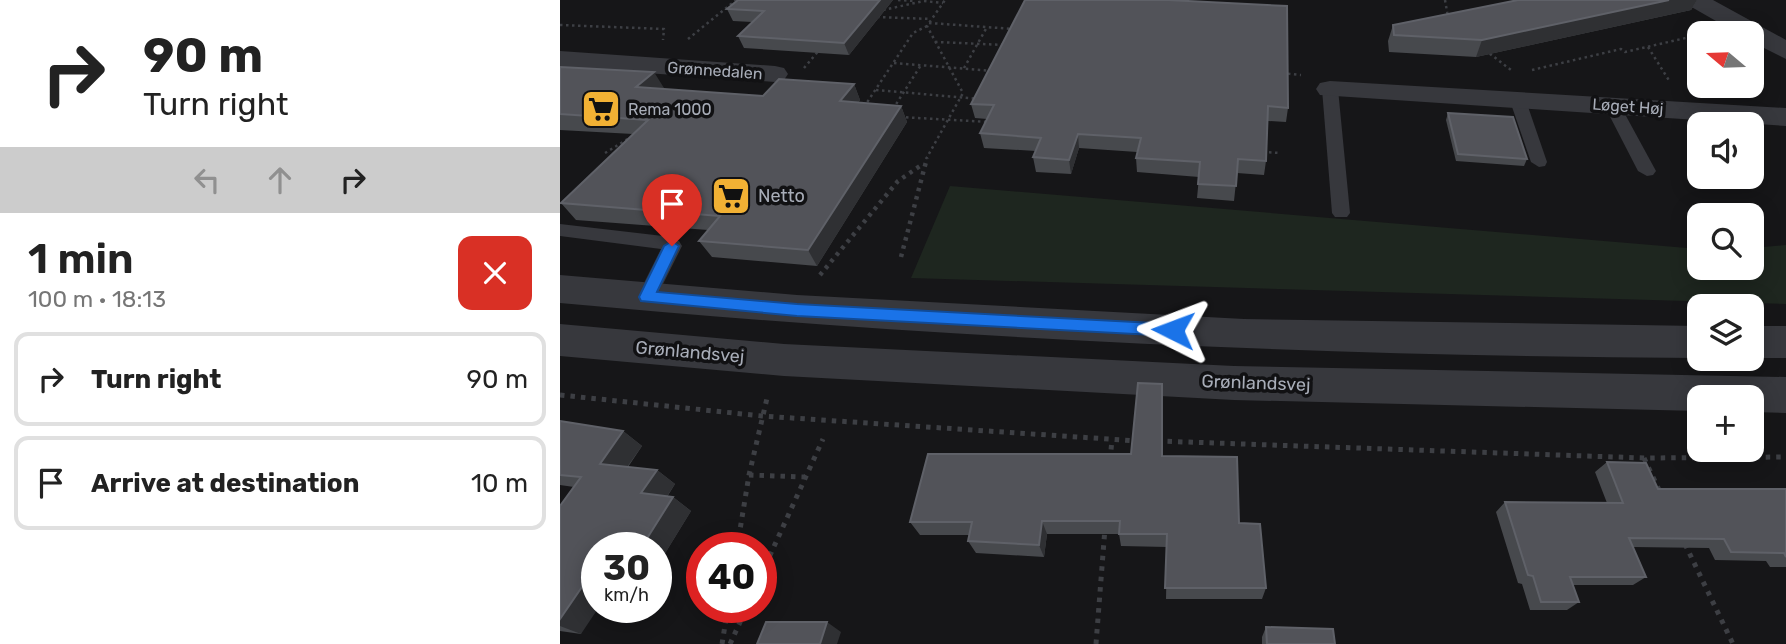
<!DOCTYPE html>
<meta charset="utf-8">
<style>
:root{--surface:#fff;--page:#f2f2f2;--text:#222;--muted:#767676;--line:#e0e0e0}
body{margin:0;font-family:Rubik,sans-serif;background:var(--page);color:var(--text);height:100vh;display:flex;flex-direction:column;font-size:26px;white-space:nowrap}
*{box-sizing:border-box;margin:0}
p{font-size:23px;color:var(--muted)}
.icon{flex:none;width:38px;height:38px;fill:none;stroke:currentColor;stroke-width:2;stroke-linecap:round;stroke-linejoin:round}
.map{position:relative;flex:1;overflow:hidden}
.drawer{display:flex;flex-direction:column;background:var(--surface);width:560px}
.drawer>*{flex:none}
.top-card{background:#fff;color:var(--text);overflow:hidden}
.needle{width:46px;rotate:289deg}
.tools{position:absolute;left:1127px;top:21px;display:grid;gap:14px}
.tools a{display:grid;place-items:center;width:77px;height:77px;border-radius:14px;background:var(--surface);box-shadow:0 4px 18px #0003;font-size:35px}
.speed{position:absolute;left:21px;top:532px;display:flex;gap:14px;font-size:35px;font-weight:700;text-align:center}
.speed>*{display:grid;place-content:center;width:91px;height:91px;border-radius:50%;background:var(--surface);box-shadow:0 4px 18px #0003;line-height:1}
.speed small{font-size:18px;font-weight:400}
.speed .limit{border:10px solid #d22;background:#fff;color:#111}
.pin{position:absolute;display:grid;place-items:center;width:60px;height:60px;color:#fff;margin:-72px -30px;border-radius:50% 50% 50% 0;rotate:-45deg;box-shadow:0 0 7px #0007}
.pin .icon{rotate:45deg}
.me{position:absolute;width:77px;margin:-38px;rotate:273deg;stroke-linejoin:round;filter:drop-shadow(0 0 5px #0008)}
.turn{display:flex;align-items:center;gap:24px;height:147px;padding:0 28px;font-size:32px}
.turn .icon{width:91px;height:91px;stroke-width:2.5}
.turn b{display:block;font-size:49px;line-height:60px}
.lanes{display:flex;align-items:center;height:66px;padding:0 28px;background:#0003;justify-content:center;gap:35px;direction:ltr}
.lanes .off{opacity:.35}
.round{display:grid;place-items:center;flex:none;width:74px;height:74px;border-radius:14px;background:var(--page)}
.summary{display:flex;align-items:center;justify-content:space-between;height:119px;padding:0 28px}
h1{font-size:42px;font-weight:600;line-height:52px}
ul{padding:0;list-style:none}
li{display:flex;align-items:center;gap:21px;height:94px;margin:0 14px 10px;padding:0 14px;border:4px solid var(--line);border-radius:14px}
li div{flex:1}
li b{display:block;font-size:26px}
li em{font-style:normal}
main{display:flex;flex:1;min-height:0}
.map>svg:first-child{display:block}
.green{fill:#1e261f}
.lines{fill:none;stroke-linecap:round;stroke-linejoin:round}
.path-far2{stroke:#3d3f44;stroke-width:2.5;stroke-dasharray:2.5 3.5;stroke-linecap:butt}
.path-far1{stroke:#3d3f44;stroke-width:4.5;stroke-dasharray:3.5 5;stroke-linecap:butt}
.path{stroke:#3d3f44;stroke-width:5;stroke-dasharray:4.5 6;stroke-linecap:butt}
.service{fill:#37383d;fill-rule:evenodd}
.minor{fill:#37383d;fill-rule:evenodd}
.tertiary{fill:#37383d;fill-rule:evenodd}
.wall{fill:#47494d}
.shaded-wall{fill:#2f3033}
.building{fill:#525359;stroke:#5f6168;stroke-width:2}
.route{fill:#1a73e8;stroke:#114b97;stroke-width:2}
.labels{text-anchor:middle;stroke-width:7;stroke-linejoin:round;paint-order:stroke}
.far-street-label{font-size:16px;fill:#a8adb8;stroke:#111113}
.far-poi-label{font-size:16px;fill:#a8adb8;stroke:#111113;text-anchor:start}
.poi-label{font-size:18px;fill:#a8adb8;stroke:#111113;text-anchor:start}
.street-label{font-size:18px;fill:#a8adb8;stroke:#111113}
</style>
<main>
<section class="drawer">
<div class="top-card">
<div class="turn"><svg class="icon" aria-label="right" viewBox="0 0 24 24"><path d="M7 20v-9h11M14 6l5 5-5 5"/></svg><div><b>90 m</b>Turn right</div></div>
<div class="lanes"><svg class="icon off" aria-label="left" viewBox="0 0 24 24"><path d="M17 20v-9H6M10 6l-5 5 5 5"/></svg><svg class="icon off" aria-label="ahead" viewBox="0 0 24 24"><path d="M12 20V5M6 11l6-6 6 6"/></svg><svg class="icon" aria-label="right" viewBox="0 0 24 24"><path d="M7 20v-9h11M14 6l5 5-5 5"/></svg></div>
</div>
<div class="summary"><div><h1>1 min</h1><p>100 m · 18:13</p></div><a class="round" style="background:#d93025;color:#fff"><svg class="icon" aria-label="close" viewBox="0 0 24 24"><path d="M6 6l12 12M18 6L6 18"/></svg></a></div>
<ul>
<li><svg class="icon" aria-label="right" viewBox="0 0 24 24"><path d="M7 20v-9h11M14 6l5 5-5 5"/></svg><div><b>Turn right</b></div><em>90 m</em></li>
<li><svg class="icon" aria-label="arrive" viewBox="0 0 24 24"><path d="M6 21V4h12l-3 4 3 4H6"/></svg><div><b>Arrive at destination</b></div><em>10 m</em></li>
</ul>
</section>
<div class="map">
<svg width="1226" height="644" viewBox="0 0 1226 644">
<rect width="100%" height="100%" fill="#161618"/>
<path class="green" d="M390,186L1139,249V268H1192V248L1226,245V304L351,278Z"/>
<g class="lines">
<g class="path-far2">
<path d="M338,0L355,1"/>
<path d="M885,0L888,17"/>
<path d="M364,1L383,3"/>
<path d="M323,10L364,1"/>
<path d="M317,17L371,19"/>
<path d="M369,23L454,29"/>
<path d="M0,25L104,29L103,40"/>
<path d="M128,39L176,0"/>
<path d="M375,42L446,45"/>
<path d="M1088,47L1110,82"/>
<path d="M925,50L951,70"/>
<path d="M334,63L433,71"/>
<path d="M244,68L261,48"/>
<path d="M404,68L427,27"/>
<path d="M972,70L1061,49L1065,52L1130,37L1139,43"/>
<path d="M722,73L741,75"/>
<path d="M316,90L420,99"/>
<path d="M304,107L353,33L367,26"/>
<path d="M333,109L361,65"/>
<path d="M340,117L429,122"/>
<path d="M703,152L720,153"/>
<path d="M45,153L71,137"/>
<path d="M366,159L403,93L367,26L385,0"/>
</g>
<g class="path-far1">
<path d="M341,257L367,158"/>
<path d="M260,275L338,181L363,164"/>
</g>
<g class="path">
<path d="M0,395L202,416L578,441"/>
<path d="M597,441L1084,458L1226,457"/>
<path d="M1084,458L1100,492"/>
<path d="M550,460L552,440"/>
<path d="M189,475L245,477"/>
<path d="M1125,544L1173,644"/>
<path d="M177,548L189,475L208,394"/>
<path d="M201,575L263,439"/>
<path d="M162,644L168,607"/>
<path d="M170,644L187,607"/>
<path d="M536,644L545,528"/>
</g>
<g class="service">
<path d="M770,84L778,89L790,213L787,217H775L772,213L762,89Z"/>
<path d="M957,93L965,98L987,162L985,166L979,167L971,162L949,98Z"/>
<path d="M1052,100L1060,105L1096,171L1093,175L1087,176L1078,171L1044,105Z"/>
<path d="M0,224L103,236L119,241L122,246L94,302L87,305L80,302L77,297L101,249L0,236Z"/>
</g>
<g class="minor">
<path d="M1124,0H1153L1226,40V59L1192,42V33H1177L1128,5Z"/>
<path d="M0,51L215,66L224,68L228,74L224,80L215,82L0,67Z"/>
<path d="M770,81L1226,108V126L760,95L756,89L760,83Z"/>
</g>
<g class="tertiary">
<path d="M0,275L237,295L684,319L1139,326V358C759,356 379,338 0,303Z"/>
<path d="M0,324L224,344L674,366L1226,377V413L1192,412V397H1139V411L674,400L224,376L0,356Z"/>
<rect x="1192" y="326" width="34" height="32"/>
</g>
</g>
<g class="wall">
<path d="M178,0H333L289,55L184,48L178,36L192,22L173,21L167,9Z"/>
<path d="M465,0L728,108L726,122L708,121L706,161L704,175L677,173L674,201L637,198L639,177L577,172L576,158L577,152L519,148L511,174L476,172L473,157L476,151L424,148L420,133L427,119L415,118L411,104Z"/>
<path d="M958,0H1137L1131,10L916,57L829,52L828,41L833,25Z"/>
<path d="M0,67L104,88L103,89L203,96L294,84L300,100L298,103L341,106L347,122L257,266L152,257L139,241L148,230L16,220L1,203L73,134L0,130Z"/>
<path d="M888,113L967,159L964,166L896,161L886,120Z"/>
<path d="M0,421L63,431L82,446L68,467L97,470L115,484L107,497H113L131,511L96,568V548H37L21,634L0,631V506L14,487L0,485Z"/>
<path d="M602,456L679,523L706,588L702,599H606L607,547L561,546L559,534H487L484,557L416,553L408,541L410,535H360L350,522Z"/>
<path d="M1047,462L1098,489H1226V567H1210L1206,561L1155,560L1149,548L1073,547L1086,577L1073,585H1013L1019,602L1007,610H970L962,584L958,583L936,512L945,502L1047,503L1035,472Z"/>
<path d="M706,627L775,644H702V637Z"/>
</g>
<g class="shaded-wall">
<path d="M320,0H333L289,55L284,43Z"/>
<path d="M1109,0H1137L1131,10L916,57L922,40Z"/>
<path d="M94,72L104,88L87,104L76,87Z"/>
<path d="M294,84L300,100L287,117L280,101Z"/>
<path d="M341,106L347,122L257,266L248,250Z"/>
<path d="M518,134L519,148L511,174L509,160Z"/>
<path d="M63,431L82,446L60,477L40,464Z"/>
<path d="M97,470L115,484L100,507L81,493Z"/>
<path d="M113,497L131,511L96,568V548H81Z"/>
<path d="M482,521L487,534L484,557L479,545Z"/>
<path d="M37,565V607H39L21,634L0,626V619Z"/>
<path d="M267,622L281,632L277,644H260Z"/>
</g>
<g class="building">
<path d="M178,0H320L284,43L178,36L204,11L167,9Z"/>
<path d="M465,0H608L727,6L728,108L708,106L706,161L678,159L676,186L638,184L640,162L576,158L581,138L518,134L509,160L473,157L481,138L420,133L434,105L411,104Z"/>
<path d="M958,0H1109L922,40L834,35L833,25Z"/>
<path d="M0,67L94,72L76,87L203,96L219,79L294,84L280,101L341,106L248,250L139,241L160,216L1,203L88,120L0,114Z"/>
<path d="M888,113L953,117L967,159L898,154Z"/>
<path d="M578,383L602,384V456L677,457L679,523L700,524L706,588H605L607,534H559L560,521H482L479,545L408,541L412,522H350L368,454H571Z"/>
<path d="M0,421L63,431L40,464L97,470L81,493L113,497L81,548H37V565L0,619V506L21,477L0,475Z"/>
<path d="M1047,462L1086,463L1098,489H1226V557L1224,553L1171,552L1164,539L1069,538L1086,577H1010L1019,602H981L973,576L968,575L945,502L1063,503Z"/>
<path d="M206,622H267L260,644H197Z"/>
<path d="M706,627L773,629L775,644H707Z"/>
</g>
<path class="route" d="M112,241L119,246L97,292L237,304L613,324L621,330L613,336L237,316L81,301L79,297L104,246Z"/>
<defs>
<g id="supermarket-square" transform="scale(2.0125)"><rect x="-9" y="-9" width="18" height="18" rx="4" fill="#f2b134" stroke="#111113"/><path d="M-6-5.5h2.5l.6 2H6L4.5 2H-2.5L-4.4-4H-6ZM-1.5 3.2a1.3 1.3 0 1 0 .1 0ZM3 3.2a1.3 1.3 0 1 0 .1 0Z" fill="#111"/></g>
</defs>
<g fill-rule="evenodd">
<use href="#supermarket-square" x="41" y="109"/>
<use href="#supermarket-square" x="171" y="196"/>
</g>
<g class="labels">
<g class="far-street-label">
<text transform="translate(155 70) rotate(4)" y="6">Grønnedalen</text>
<text transform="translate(1068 106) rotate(4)" y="6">Løget Høj</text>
</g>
<g class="far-poi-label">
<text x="68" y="115">Rema 1000</text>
</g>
<g class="poi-label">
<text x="198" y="202">Netto</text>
</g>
<g class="street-label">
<text transform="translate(130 352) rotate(5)" y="6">Grønlandsvej</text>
<text transform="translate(696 383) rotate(2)" y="6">Grønlandsvej</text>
</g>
</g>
</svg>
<div class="tools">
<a><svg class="needle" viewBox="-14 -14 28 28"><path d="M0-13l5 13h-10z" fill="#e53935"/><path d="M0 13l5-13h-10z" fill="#767676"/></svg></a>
<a><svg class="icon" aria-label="sound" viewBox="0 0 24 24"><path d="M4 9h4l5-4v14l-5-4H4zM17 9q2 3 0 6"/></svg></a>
<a><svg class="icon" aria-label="search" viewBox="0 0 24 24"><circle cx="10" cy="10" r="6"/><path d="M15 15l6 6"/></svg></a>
<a><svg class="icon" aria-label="layers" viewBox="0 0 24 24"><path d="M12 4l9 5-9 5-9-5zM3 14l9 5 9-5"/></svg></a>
<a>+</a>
</div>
<div class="speed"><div>30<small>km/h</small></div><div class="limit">40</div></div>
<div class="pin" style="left:112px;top:246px;background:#d93025"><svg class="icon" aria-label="arrive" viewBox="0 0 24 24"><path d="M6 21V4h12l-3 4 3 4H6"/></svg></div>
<svg class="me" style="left:613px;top:330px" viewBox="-20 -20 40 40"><path d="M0-17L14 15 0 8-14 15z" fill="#1a73e8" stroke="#fff" stroke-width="4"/></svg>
</div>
</main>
